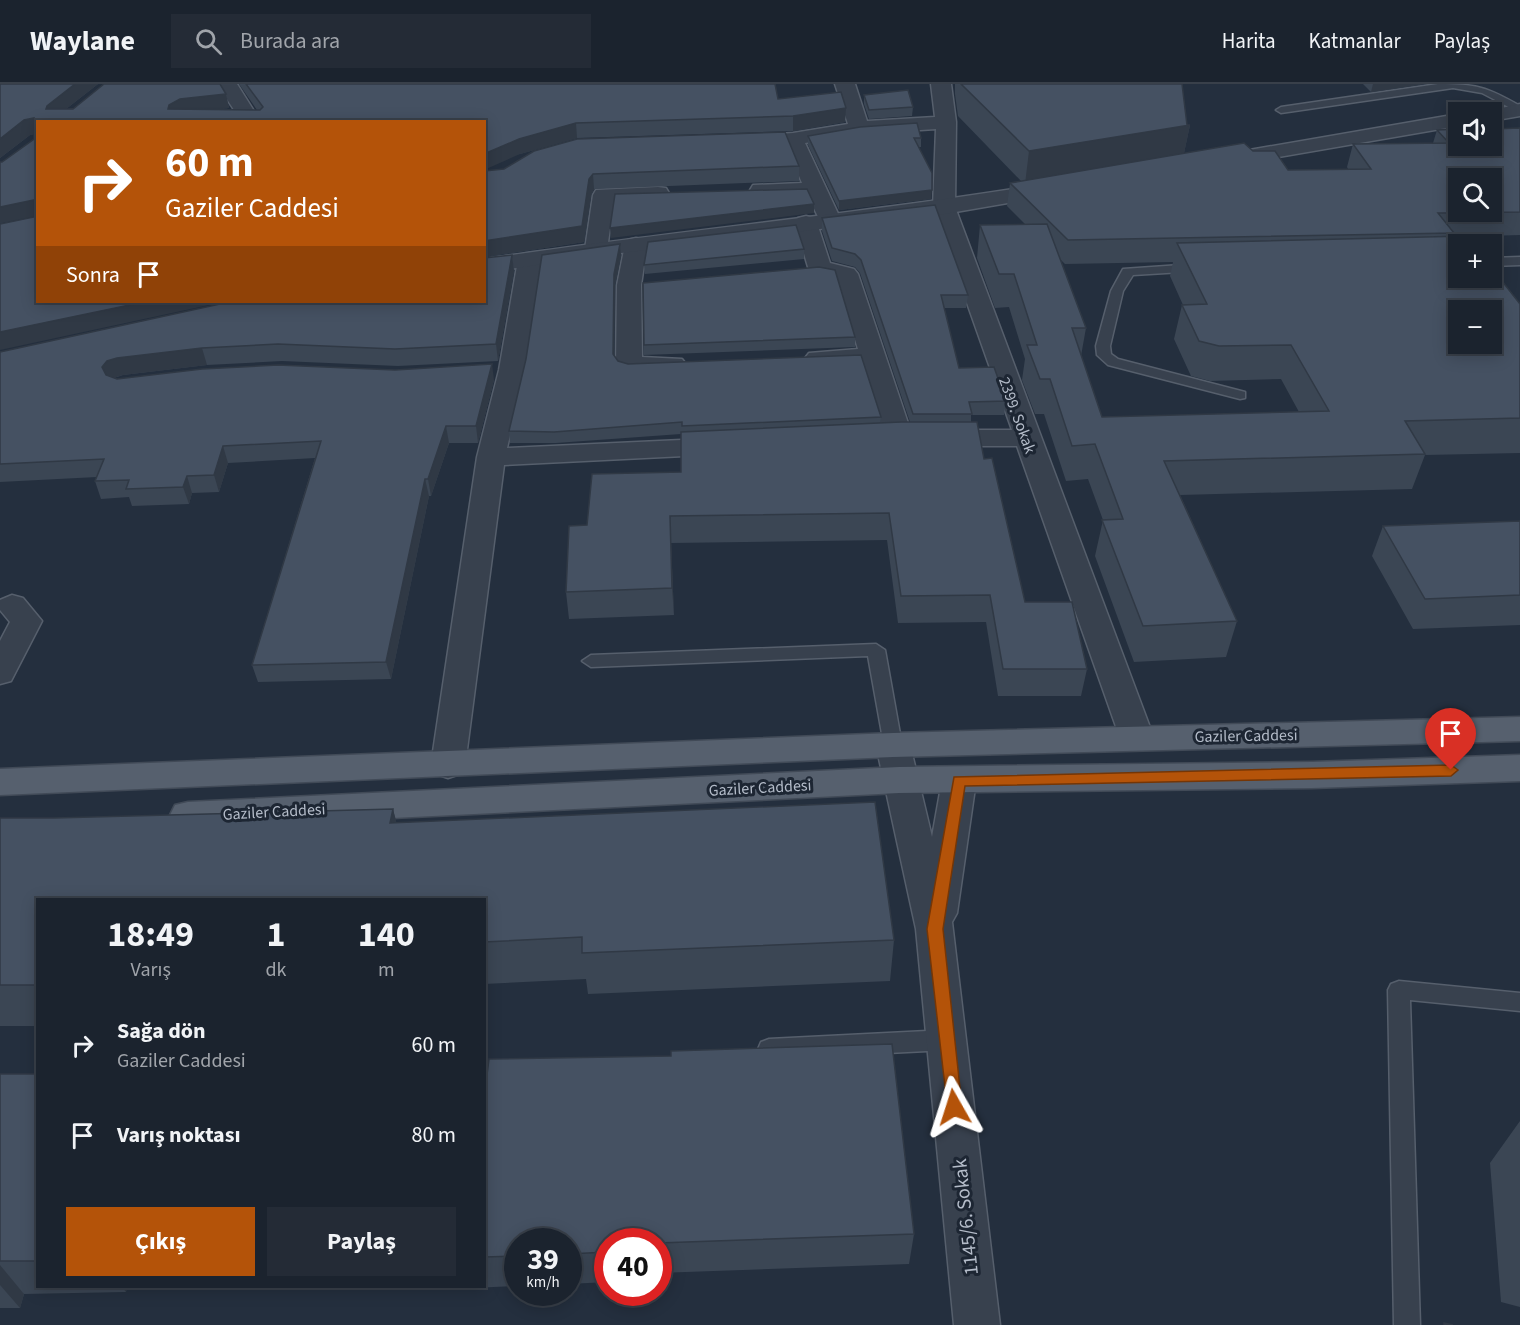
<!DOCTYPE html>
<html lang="tr">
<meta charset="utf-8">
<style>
:root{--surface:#1b232e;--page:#242b36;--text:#f1f3f6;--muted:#a0a4aa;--line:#39404a;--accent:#b45309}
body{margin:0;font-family:"Source Sans 3",sans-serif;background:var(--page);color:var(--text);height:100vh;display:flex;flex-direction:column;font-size:22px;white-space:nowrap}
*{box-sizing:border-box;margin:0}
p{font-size:20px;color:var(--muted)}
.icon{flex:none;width:33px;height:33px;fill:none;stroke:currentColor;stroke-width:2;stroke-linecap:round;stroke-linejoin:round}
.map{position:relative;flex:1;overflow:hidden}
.panel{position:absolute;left:36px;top:814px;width:450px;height:390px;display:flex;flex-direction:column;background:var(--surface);border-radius:0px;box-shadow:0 3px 15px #0003,0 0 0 2px var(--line)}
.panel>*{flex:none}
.banner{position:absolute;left:36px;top:36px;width:450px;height:183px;border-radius:0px;box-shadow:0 3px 15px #0003,0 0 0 2px var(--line);background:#b45309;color:#fff;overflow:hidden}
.controls{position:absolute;left:1448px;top:18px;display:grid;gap:12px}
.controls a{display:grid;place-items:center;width:54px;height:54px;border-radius:0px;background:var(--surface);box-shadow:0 3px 15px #0003,0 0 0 2px var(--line);font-size:30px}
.speed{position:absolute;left:504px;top:1144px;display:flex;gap:12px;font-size:30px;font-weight:700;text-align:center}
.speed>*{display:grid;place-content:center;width:78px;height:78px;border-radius:50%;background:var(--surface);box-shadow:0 3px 15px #0003,0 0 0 2px var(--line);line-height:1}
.speed small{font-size:15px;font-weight:400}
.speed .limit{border:9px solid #d22;background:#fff;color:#111}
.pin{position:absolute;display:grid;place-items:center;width:51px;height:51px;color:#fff;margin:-62px -26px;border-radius:50% 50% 50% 0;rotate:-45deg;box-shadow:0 0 6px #0007}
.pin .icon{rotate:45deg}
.me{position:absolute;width:66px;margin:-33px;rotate:354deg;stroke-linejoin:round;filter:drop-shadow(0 0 4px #0008)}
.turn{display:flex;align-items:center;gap:21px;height:126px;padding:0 30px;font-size:27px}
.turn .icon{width:78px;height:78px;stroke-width:2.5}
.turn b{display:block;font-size:42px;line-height:51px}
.then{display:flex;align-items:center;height:57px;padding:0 30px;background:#0003;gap:12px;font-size:22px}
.eta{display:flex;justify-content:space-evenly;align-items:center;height:102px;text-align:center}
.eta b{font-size:36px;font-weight:700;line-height:42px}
.button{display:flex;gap:12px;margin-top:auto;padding:12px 30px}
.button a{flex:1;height:69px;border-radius:0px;background:var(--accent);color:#fff;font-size:24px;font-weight:700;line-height:69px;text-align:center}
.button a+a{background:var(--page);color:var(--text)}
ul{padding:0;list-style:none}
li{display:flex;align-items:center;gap:18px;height:90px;padding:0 30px}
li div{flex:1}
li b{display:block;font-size:22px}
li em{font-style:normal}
header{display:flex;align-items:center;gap:36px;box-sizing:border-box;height:84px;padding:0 30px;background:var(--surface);border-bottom:2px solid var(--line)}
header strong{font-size:28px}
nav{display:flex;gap:33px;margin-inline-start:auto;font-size:21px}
.search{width:420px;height:54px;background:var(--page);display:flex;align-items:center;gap:15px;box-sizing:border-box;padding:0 21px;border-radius:0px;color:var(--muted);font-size:22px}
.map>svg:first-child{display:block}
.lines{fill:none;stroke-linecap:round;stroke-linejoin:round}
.service-casing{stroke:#565f6c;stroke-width:3}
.minor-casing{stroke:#565f6c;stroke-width:3}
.tertiary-casing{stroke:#565f6c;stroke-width:3}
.primary-casing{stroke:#414a57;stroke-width:3}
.service{fill:#38414e;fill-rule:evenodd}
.minor{fill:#38414e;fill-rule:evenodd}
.tertiary{fill:#38414e;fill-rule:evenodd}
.primary{fill:#56606e;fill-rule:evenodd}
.wall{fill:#3b4654;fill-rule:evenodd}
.shaded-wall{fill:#303945}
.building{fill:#455162;stroke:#303945;stroke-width:1.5;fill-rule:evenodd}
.route{fill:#b45309;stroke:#753606;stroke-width:1.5}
.labels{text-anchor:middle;stroke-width:6;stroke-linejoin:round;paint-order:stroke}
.street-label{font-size:16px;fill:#b4bcc9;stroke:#1d2633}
.near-street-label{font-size:20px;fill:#b4bcc9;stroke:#1d2633}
</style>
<header>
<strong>Waylane</strong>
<div class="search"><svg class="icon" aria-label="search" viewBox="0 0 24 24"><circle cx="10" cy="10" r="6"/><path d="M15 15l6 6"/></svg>Burada ara</div>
<nav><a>Harita</a><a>Katmanlar</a><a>Paylaş</a></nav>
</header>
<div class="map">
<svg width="1520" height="1241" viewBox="0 0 1520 1241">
<rect width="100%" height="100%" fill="#242f3e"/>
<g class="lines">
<g class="service-casing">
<g id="service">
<path d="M1438,0C1477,0 1487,3 1520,22V29L1482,9L1453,4L1281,29L1276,26L1281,23Z"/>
<path d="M1520,173V181L1491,182V174Z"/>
<path d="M1195,180L1199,181V187L1133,191L1123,207L1110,262L1111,270L1118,275L1245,308V314L1240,315L1108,281L1097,271L1096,262L1111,207L1123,185Z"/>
<path d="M876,560L885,566L902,661L900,666H886L884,661L868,572L591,583L582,577L591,571Z"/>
<path d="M1399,897L1520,909V927L1410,916L1420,1241H1394L1388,906L1391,900Z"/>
<path d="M947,946L955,949L958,956L955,963L947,966L769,975L761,972L758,965L761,958L769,955Z"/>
</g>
</g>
<g class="minor-casing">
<g id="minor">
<path d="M217,0H237L254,27L264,38H242Z"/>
<path d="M835,0H855L867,37L935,33L931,0H951L956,38L955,123L1154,654L1149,663L1137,666L1125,663L1120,654L1017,362H936L926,360L922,354L926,348L936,346H1012L933,123L936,45L859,50L805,59L841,136L838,141H822L808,112L753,111L750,106L753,101L802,99L786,61H735L732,57L735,53L793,49L848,40Z"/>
<path d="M658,103L666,104L669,109L666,114L614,117L607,165L604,170H588L585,165L593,111L596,106Z"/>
<path d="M806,132L814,134L817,139L830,179L854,185L858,190L913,354L909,360L899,362L889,360L885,354L862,280L818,282L809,279L805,274L809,269L858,265L836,194L812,188L808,183L795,139L798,134Z"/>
<path d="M636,154L644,156L647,161L641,201L642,273L682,275L686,280L682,285L629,289L620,286L616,281L617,201L625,161L628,156Z"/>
<path d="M530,169L538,171L542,176L525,286L507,364L725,354L735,356L739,362L735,368L725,370L504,381L465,681L460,690L448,694L436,690L431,681L477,373L499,286L518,176L522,171Z"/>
<path d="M12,511L23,514L42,537L11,597L0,600V557L10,538L0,526V516Z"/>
</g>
</g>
<g class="tertiary-casing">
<g id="tertiary">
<path d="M1520,20V32L1491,37V28H1483Z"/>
<path d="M1458,30V42L1232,81L1225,79L1222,75L1225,71L1232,69Z"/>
<path d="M1051,99L1059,100L1062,105L1059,110L944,130L596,172L484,189V175C673,147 863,130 1051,99Z"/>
<path d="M893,649L905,652L910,661L932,753L942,697L947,688L959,684L971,688L976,697L957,829L952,838L1000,1241H954L916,845L876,661L881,652Z"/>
</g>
</g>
<g class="primary-casing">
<g id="primary">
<path d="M1520,633V657L893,673L0,711V685L893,649Z"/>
<path d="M1520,671V697L1312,704L899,709L188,744L175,741L170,731L175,721L188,718L899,683L1312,678Z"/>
</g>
</g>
<use href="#service" class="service"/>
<use href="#minor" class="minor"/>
<use href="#tertiary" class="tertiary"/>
<use href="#primary" class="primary"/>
</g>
<g class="wall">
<path d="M0,0H98L66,25L226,10L229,24L221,25L257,26L239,0H775L778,15L845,38L793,47L577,54L520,70L34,132L0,139L2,78L34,55V50L30,51L0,74Z"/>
<path d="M955,0H1182L1187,41H1190L1184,69L1253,67L1288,86L1348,85L1347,83L1353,60L1433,59L1437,46L1520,44V151L1453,153L1520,220V369L1425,371L1412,405L1180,411L1237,537L1226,573L1134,578L1095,472L1103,436L1088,395L1066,397L1044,330H1035L1022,296L1025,275L1009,223L995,224L977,174L980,141H1026L1007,122L1010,99L1021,97L958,32L955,10ZM1060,175L1065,180L1173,178L1170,192L1183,221H1182L1174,255L1191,292L1210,297L1281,295L1299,328L1102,333L1081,272L1086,244Z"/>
<path d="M1363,0H1424L1371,8Z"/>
<path d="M864,11L913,23L912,32L869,35L864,20Z"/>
<path d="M808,52L921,54V63H918L931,115L839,126L808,61Z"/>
<path d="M799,82V97L594,105L591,111L584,158L484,173V87Z"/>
<path d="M822,134L968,211L966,224H944L959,284L1006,317L1004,331H971V338L984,375L1025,518L1087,585L1081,612H998L986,538L898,539L887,456L671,459L674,531L569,535L566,508L587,441L681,388V350L556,359H510L509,347L620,160L621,171L615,201L614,271L618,277L628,280L881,333L880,339L910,338L860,189L855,183L832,177L822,147Z"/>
<path d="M804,165V175L645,190L644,181Z"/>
<path d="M512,171L514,187L498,277L398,282L282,277L207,281L123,291L114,294L117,295L494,296L478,359H449L431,412H429L391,595L258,598L252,581L315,374L228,379L219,408L192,409L189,420L132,422L129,413L101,415L95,397L97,393L0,398V268Z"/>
<path d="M855,253V263L644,271V261Z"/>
<path d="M1520,437V541L1413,545L1372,472L1383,442Z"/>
<path d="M393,725L396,738L894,856L890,897L588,910L586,895L484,900V816H38V942H0V734H54Z"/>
<path d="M0,990H38V1203H127L126,1208L24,1210L20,1224H0Z"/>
<path d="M484,991L914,1150L909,1180L658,1189V1158H608V1198L568,1200V1158H518V1202L472,1204V1203H484Z"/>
<path d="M1520,1037V1223L1501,1218L1490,1079Z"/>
</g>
<g class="shaded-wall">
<path d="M75,0H98L52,36L46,25L47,22Z"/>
<path d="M1373,0H1424L1371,8Z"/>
<path d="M226,10L229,24L184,30L168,25L169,21L180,15Z"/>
<path d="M846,24L845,38L793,47V32Z"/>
<path d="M34,34L38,50L30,51L0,74V55L24,36Z"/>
<path d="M576,39L577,54L520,70L484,86V70L519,55Z"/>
<path d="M1190,41L1183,74L1025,100L1029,67Z"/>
<path d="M593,90L594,105L591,111L584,158L484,173V157L589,95Z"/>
<path d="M932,106L931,115L839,126V117Z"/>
<path d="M34,116L38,132L0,139V123Z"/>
<path d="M814,120V129L611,154L610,144Z"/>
<path d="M620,160L621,171L615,201L614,281L613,270L614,190Z"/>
<path d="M512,171L514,187L498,277L496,260Z"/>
<path d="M144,218H223L0,266V248Z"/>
<path d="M202,264L207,281L123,291L113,294L108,300L102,283L107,277L117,274Z"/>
<path d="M492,280L494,296L478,359L476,342Z"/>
<path d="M446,342L449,359L431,412L428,395Z"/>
<path d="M223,362L228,379L219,408L214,391Z"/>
<path d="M187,392L192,409L189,420L183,403Z"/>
<path d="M425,395L429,412L391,595L386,578Z"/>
<path d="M670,432L671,459L674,531L672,504Z"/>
<path d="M393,725L404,768L390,739Z"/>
<path d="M0,1181L24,1210L20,1224L0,1201Z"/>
<path d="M122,1203H127L126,1208Z"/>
</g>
<g class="building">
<path d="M0,0H75L47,22L46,25H73L104,0H220L226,10L180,15L169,21L168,25L260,26L263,23L246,0H775L778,15L841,8L846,24L793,32L576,39L519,55L484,70V38H38V218H144L0,248V140L34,133V116L0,123V78H2L34,55V34L24,36L0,55Z"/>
<path d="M961,0H1182L1187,41H1190L1029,67Z"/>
<path d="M908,6L913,23L869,26L864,11Z"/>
<path d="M917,39L921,54H914L932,89V106L839,117L808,52L860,43Z"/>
<path d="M1520,44V128L1438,129L1454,149L1068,156L1010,99L1244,59L1253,67H1275L1288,86L1371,85L1353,60L1449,59L1437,46L1458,45V62H1491V45ZM1458,94H1491V128H1458Z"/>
<path d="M785,48L799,82L593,90L589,95L582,142L484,157V87L504,85L534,67L577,55Z"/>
<path d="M807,105L814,120L610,144L615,110Z"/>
<path d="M935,121L968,211H941L959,284L994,283L1006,317L969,318L972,330H913L861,176L855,170L832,164L822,134Z"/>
<path d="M1047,140L1086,244H1072L1102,333L1329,327L1291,261L1219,262L1199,257L1182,221L1207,220L1177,159L1467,152L1473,160H1458V194H1491V183L1520,220V334L1405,337L1425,370L1164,377L1237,537L1143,542L1102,436L1123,435L1095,360L1072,362L1050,295H1040L1027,261H1037L1014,190H999L980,141ZM1458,226H1491V260H1458Z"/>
<path d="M796,141L804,165L644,181L648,158Z"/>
<path d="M620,160L614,190L613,270L618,277L628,280L861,271L881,333L682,342V338L554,348L509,347L526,275L542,171Z"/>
<path d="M512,171L496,260L395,265L278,260L202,264L117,274L107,277L102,283L106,291L117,295L202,285L278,281L395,286L492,280L476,342H446L428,395H425L386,578L252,581L321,357L223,362L214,391L187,392L183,403L126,405L129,396L95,397L104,375L0,380V268L229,218H484V174Z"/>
<path d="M819,183L835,186L855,253L644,261L643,199Z"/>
<path d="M901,338H977L984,375L992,374L1025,518H1072L1087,585H1003L990,511L901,512L889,429L670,432L672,504L566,508L569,442L587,441L592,390L681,388V348Z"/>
<path d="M1520,437V511L1425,515L1383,442Z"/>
<path d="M875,718L894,856L582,869V853L484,858V816H38V901H0V734H54L393,725L390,739Z"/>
<path d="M892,960L914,1150L658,1159L608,1158V1168L568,1170V1158H518V1172L484,1173V991H487L489,975L671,972V967Z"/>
<rect x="0" y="990" width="38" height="187"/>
<path d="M1444,1239L1453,1241H1444Z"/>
</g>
<path class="route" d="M1451,681L1458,686L1451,692L965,702L943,845L962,1023L960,1029L954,1031L948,1029L927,845L954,693Z"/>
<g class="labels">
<g class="street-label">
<text transform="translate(1018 331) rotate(70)" y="6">2399. Sokak</text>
<text transform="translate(1246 651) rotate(-1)" y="6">Gaziler Caddesi</text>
<text transform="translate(760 703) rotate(-3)" y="6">Gaziler Caddesi</text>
<text transform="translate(274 727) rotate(-3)" y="6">Gaziler Caddesi</text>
</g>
<g class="near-street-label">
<text transform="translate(965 1133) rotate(-96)" y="7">1145/6. Sokak</text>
</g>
</g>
</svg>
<div class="controls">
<a><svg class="icon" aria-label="sound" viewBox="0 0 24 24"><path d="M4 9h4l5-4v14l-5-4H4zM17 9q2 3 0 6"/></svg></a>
<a><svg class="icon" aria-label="search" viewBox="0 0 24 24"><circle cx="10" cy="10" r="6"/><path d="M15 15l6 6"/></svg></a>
<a>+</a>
<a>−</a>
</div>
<div class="speed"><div>39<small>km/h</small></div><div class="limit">40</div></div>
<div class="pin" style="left:1451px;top:686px;background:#d93025"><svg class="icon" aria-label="arrive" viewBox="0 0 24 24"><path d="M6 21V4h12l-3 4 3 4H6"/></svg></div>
<svg class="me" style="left:954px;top:1023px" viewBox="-20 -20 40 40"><path d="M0-17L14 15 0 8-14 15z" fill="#b45309" stroke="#fff" stroke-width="4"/></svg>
<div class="banner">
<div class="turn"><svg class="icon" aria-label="right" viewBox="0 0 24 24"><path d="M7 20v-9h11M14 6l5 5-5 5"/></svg><div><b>60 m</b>Gaziler Caddesi</div></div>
<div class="then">Sonra<svg class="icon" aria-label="arrive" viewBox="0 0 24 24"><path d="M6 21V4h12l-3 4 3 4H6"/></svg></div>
</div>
<section class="panel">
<div class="eta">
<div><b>18:49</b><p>Varış</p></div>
<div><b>1</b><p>dk</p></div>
<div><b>140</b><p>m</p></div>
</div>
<ul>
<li><svg class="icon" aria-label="right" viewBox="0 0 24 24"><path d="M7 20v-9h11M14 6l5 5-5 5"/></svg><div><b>Sağa dön</b><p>Gaziler Caddesi</p></div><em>60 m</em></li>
<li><svg class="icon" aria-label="arrive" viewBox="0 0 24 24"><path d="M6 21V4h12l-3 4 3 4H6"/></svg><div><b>Varış noktası</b></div><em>80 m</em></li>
</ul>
<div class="button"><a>Çıkış</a><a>Paylaş</a></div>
</section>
</div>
